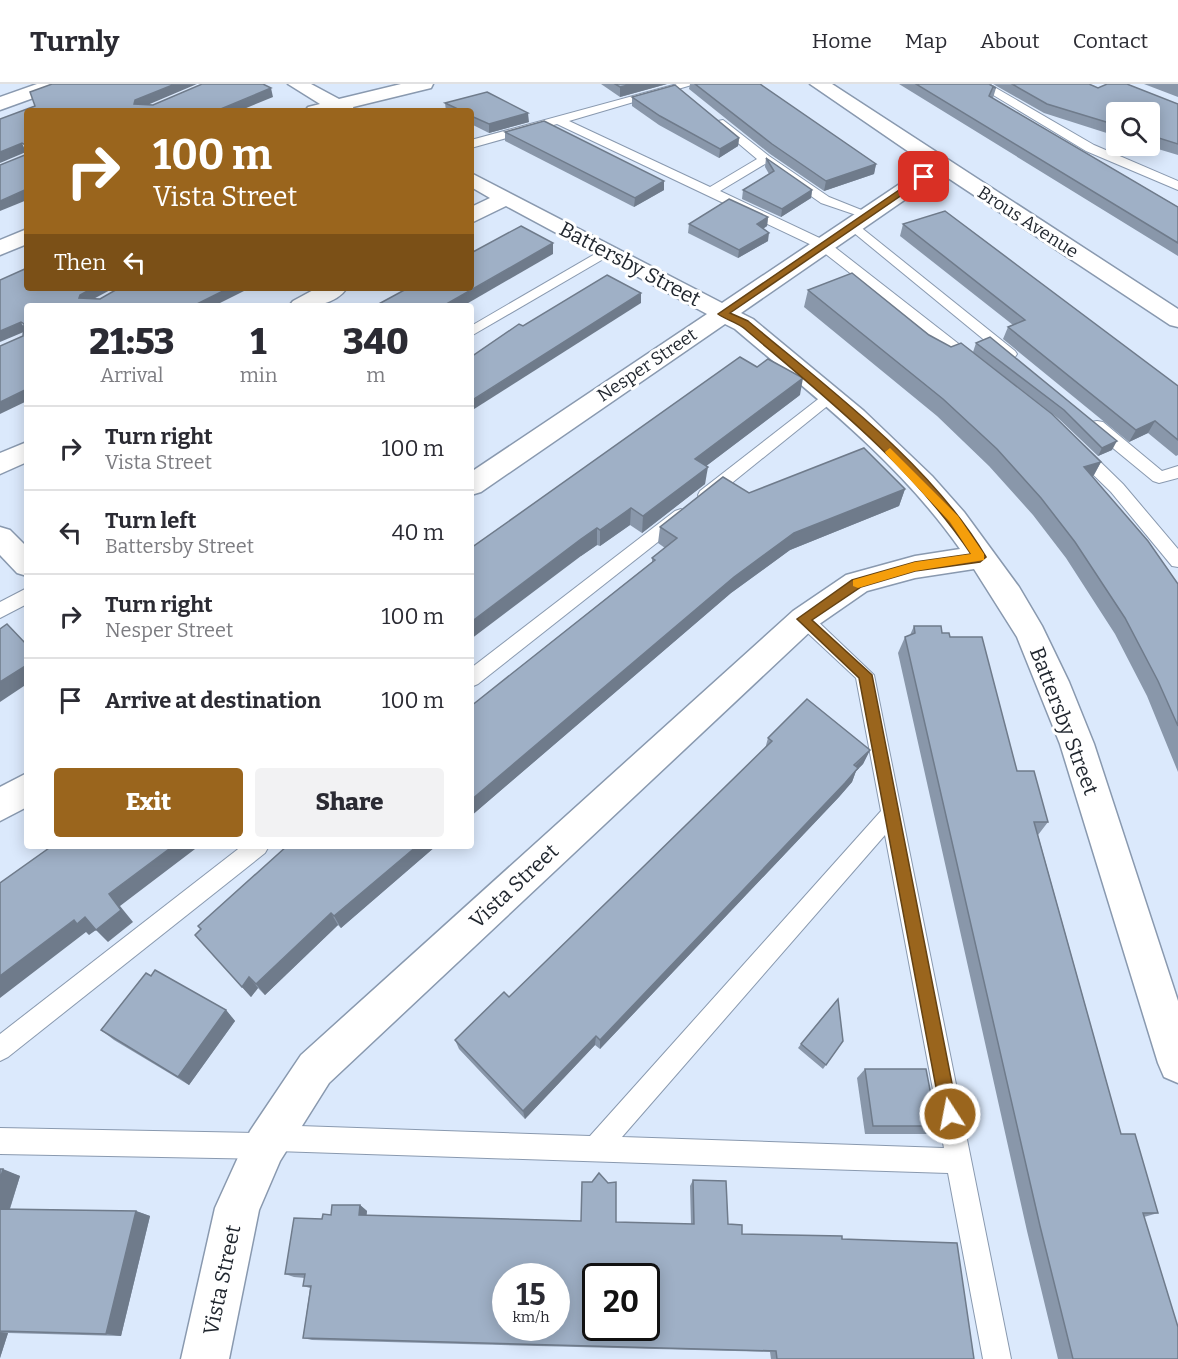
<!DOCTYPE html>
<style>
:root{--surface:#fff;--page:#f2f2f3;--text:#2b2b33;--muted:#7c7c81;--line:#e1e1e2;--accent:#9a651d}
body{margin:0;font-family:Bitter,serif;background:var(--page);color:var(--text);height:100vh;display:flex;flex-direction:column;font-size:22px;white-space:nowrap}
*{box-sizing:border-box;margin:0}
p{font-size:20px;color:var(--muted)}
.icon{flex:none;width:33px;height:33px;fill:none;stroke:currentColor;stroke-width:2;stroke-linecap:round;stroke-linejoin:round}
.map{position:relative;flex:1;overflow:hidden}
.panel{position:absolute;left:24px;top:219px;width:450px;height:546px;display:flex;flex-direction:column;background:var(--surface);border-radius:6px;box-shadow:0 3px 15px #0003}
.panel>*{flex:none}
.hud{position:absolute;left:24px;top:24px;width:450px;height:183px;border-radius:6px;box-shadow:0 3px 15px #0003;background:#9a651d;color:#fff;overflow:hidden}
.buttons{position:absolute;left:1106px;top:18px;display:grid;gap:12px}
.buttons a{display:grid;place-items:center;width:54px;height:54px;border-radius:6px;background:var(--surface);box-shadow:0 3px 15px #0003;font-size:30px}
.speed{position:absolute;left:492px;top:1179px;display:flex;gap:12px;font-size:30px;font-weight:700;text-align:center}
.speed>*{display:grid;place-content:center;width:78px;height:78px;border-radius:50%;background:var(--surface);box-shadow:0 3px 15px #0003;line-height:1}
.speed small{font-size:15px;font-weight:400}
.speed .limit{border:3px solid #111;border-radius:9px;background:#fff;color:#111}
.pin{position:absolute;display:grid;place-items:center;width:51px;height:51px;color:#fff;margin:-26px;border-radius:12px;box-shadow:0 3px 9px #0006}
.me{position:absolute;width:66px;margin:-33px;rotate:349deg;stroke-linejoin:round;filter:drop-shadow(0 0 4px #0008)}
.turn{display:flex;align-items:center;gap:21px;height:126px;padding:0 30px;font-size:27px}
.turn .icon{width:78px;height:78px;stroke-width:2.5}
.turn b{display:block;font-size:42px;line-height:51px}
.then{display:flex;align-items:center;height:57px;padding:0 30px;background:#0003;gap:12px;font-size:22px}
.eta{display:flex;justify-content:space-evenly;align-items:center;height:102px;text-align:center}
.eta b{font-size:36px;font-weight:800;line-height:42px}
.action{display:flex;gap:12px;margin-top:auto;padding:12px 30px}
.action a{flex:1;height:69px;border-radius:6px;background:var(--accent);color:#fff;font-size:24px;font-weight:800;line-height:69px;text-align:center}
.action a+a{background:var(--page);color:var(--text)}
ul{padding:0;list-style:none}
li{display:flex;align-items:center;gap:18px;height:84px;padding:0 30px;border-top:2px solid var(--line)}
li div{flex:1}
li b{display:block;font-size:22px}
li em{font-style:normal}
header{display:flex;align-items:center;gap:36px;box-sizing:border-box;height:84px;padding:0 30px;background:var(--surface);border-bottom:2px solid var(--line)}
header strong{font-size:28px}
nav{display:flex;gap:33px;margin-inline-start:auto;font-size:21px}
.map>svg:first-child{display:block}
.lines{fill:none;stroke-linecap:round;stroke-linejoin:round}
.service-casing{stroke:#8999af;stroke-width:2}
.minor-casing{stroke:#8999af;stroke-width:3}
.service{fill:#fff;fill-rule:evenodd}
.minor{fill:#fff;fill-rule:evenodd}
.wall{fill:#8997aa}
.shaded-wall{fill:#6f7b8b}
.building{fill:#9fb0c6;stroke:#6f7b8b;stroke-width:1.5;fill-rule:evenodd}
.route{fill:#9a651d;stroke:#644213;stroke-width:1.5}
.slow{fill:#f59e0b}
.labels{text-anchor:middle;stroke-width:6;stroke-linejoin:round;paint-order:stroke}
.far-street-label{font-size:18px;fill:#1f252d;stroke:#fff}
.street-label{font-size:21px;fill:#1f252d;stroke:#fff}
</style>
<header>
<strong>Turnly</strong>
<nav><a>Home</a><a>Map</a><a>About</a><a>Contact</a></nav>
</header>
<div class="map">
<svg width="1178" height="1275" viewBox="0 0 1178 1275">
<rect width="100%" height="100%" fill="#dbe9fc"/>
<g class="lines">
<g class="service-casing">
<g id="service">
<path d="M677,0H695L569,37L710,103L757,75L713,38L723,36L769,72L829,113L874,131L868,135L821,119L765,80L720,107L828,158L978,275L980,278L978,281H968L818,164L557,40L471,64V56Z"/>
<path d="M975,0H989L1094,61L1178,97V106L1086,67Z"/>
<path d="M853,137L1015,267L1017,270L1015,273H1005L848,144V138Z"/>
<path d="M607,163L614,167L612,170L471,252V242Z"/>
<path d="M831,307L839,312L836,315L712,415H700L698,411L700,407L826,309Z"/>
<path d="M1097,337L1103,338L1162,387L1178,382V394L1159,399L1153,397L1091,346L1089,342L1091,338Z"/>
<path d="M1078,361L1084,362L1123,400L1178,465V483L1172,482L1111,408L1072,370L1070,366Z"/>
<path d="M681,425L689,431L687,435L478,600L471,603V584L675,427Z"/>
<path d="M27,504V520L0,534V518Z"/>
<path d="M804,528L810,530L874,591L1011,1275H983L948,1089L276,1067L274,1071L265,1075L0,1070V1044L259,1049L261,1045L270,1041L590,1052L881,727L856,594L798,540L795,535L798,530ZM885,751L944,1064L622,1053Z"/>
<path d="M242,762H269L265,769L8,973L0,977V950Z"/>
</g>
</g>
<g class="minor-casing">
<g id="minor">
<path d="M37,0H63L61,4L0,26V13Z"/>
<path d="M288,0H311L339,15L401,0H433L431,4L353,23L354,27H305L308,23L320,20Z"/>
<path d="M810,0H832L1178,225V243L1170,241L942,90L741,229L753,235L864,327L932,392L964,428L1019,503L1042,542L1069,598L1094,660L1178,917V999L1164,993L1158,979L1060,660L1017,553L974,485L915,494L867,507L815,543L329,999L280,1077L259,1126L229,1275H181L215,1124L250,1047L301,971L793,527L846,491L915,472L960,465C900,379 815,313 735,245L725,240L481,408L471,411V388L707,230L506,122L471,139V123L490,114L471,103V89L722,219L928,81Z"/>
<path d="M27,145V160L0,171V156Z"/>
<path d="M317,204H347C334,223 309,222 289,222L293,217Z"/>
<path d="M27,358V378L0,390V369Z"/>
<path d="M0,443L10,446L27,463V492L17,489L0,471Z"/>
<path d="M27,689V723L0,737V703Z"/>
</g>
</g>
<use href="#service" class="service"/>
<use href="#minor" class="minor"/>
</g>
<g class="wall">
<path d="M601,0H667L620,13Z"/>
<path d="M690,0H760L876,80L874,90L824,107L770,70L689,5Z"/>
<path d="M899,0H989L996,4L993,14L990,13L1178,123V172Z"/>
<path d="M993,0H1089L1098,4L1178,20V71L1148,62H1149V28H1116V52L1044,29Z"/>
<path d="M1144,0H1178V13Z"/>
<path d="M632,13L739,54L738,62L719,74L659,41L632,22Z"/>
<path d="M445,19L529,38L489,49L471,40V27H446Z"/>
<path d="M505,48L664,106L634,123L505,57Z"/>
<path d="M766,74L812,106L811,114L781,133L742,115L743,106L769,90L765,83Z"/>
<path d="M768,133L767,142L763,145L768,157L738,174L688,149L689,140Z"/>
<path d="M903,140L1178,302V371L1176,372L1148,349L1129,358L1003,255L1008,243L1013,241L900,152Z"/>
<path d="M808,206L929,251L1101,378L1093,393L1178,500V688L1147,612L1115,550L1066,474L1033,431L989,382L937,332L804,223Z"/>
<path d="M990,253L1112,366L1098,372L1059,335L973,268L976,259Z"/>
<path d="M800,311L706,382L705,400L642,449L630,441L600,462L597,461L581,472L471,464Z"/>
<path d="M905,405L899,422L790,466L731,509L471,732V622L652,478V474L665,464L658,459L660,443L749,409Z"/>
<path d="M914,542L942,549L950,553L1017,687L1048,738L1038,751L1121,1050L1158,1129L1144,1133L1178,1275H1058L1027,1147L898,569L905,553L910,551Z"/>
<path d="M768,654L870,666L863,680L856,687L852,698L839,713L600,965L595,961L525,1035L459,965L455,956L509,913L641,785L765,665Z"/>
<path d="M436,762L341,844L338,841L265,911L258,904L251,913L205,862L201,846Z"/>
<path d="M151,892L226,926L235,937L189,1001L114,956L101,946Z"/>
<path d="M843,957L823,985L798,964L801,960Z"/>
<path d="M865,985L937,1042L927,1050H865L857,994Z"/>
<path d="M0,1085L20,1092L10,1125L136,1127L150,1132L121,1252L8,1249L0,1274Z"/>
<path d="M693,1096L728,1140L742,1150L842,1155L974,1275H771L770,1268L312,1256L303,1254L310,1204L303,1202L305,1194L294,1193L285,1190L322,1135L331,1131L360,1121L367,1127L366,1132L691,1140L690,1102Z"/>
</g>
<g class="shaded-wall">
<path d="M175,0H197L138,25L134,20L135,16Z"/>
<path d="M632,0H667L620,13V3Z"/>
<path d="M271,4L273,13L239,27H216Z"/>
<path d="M528,29L529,38L489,49V40Z"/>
<path d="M739,54L738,62L719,74L720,65Z"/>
<path d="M22,59L26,68L0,79V68Z"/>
<path d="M876,80L874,90L824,107L826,97Z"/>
<path d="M664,97V106L634,123L635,114Z"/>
<path d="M27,105V116L0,127V117Z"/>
<path d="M812,106L811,114L781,133L782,125Z"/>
<path d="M768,133L767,142L756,149L757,140Z"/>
<path d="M769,149L768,157L738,174L739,166Z"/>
<path d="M553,159V170L463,222H443Z"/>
<path d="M93,204H114L84,220L79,214L80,211Z"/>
<path d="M229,204H250L214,222H193Z"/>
<path d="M641,209V219L471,327V317Z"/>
<path d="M21,238L26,247L0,258V247Z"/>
<path d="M803,294L800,311L693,392L695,375Z"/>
<path d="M27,305V317L0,330V318Z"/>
<path d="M1155,337L1148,349L1129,358L1136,346Z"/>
<path d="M1117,357L1112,366L1098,372L1102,364Z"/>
<path d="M1101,378L1092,394L1084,383Z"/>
<path d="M708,383L705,400L642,449L643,432Z"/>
<path d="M905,405L899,422L790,466L731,509L471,732V716L734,493L794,449Z"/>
<path d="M631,424L630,441L600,462V446Z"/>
<path d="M597,444V461L581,472L471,555V538L581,455Z"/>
<path d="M27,581V600L0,618V598Z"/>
<path d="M870,666L863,680L856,687L852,698L839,713L600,965V956Z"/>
<path d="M173,762H199L120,822L133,838L108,858L96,846L89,851L86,848L0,914V892L74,836L85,833L109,810Z"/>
<path d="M417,762H436L341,844L334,832Z"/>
<path d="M331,829L338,841L265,911L256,900Z"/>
<path d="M249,893L258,904L251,913L242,903Z"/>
<path d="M226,926L235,937L189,1001L178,993Z"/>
<path d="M596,952L595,961L525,1035L523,1027Z"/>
<path d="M3,1085L20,1092L8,1130L0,1128V1096Z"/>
<path d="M360,1121L367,1127L366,1137L359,1131Z"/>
<path d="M136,1127L150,1132L121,1252L106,1250Z"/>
<path d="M0,1248L8,1249L0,1274Z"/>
</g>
<g class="building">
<path d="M52,0H175L135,16L134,20L153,21L202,0H263L271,4L216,27H27V105L0,117V81L25,71V61L22,59L0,68V35L35,22L30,8Z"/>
<path d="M615,0H632L620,3Z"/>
<path d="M695,0H760L876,80L826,97L772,60Z"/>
<path d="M916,0H989L996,4L993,3L989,12L1178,123V159Z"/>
<path d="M1012,0H1089L1098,4L1107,0H1127L1178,20V60L1149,51V28H1116V41L1047,20Z"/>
<path d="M675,1L739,54L720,65L660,32L632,13Z"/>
<path d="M487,8L528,29L489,40L471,32V27H462L445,19Z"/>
<path d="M544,37L664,97L635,114L505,48Z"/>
<path d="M766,74L812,106L782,125L743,106L774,87Z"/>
<path d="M729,115L768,133L757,140L769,149L739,166L689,140Z"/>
<path d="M945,127L1178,302V356L1155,337L1136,346L1008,243L1025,236L903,140Z"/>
<path d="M521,142L553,159L443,222H375L408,204H471V169Z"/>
<path d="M27,184V204H93L80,211L79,214L100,215L119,204H229L193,222H27V305L0,318V262L23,252L24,240L21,238L0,247V196Z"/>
<path d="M852,189L929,251L951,263L961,259L1052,330L1101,378L1084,383L1148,457L1178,500V642L1158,597L1125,534L1075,458L1041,414L997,365L943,315L808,206Z"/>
<path d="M607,191L641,209L471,317V273L519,240L523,242Z"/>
<path d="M990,253L1117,357L1102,364L1064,326L976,259Z"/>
<path d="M740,273L757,283L768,275L803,294L695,375L708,383L643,432L631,424L600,446L597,444L581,455L471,538V464Z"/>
<path d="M864,364L905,405L794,449L734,493L471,716V622L655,476L652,474L677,454L660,443L723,393L749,409Z"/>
<path d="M7,540L27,561V581L0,598V545Z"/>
<path d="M914,542H941L942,549H949L950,553H982L1017,687H1034L1048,738H1034L1121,1050H1135L1158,1129H1143L1178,1243V1275H1073L1040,1142L905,553L915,549Z"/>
<path d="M807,615L870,666L854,681L858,684L845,699L600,956L596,952L523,1027L455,956L504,908L509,913L641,785L772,657L768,654Z"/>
<path d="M52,762H173L109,810L121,826L96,846L85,833L77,840L74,836L0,892V799Z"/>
<path d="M287,762H417L334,832L331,829L256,900L249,893L242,903L195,851L201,845L198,842Z"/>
<path d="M155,886L226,926L178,993L101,946L146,889L151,892Z"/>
<path d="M838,915L843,957L826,981L801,960Z"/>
<path d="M865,985H926L937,1042H873Z"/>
<path d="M0,1085H3L0,1096Z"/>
<path d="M599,1089L608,1099L616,1098V1138L694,1140L693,1096L726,1097L728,1140L742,1141V1150L842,1152V1155L957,1159L974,1275H777L776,1267L303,1254L311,1202H303L305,1190H285L294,1134L322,1135L323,1130L331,1131L332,1121H360L359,1131L581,1137L582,1098H592ZM506,1192H556V1244H506ZM596,1192H646V1244H596Z"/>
<path d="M0,1125L136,1127L106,1250L0,1247Z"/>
</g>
<path class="route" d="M921,91L928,93L730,229L748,237C829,305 932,381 986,473L980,478L915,487L861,503L812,536L872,591L958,1030L956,1037L950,1039L944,1037L941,1030L859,594L797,535L852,496L915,478L971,470C911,381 826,314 745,245C737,238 726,236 718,230Z"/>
<path class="slow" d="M890,364L958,432L984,470V476L915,487L858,504L853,502V496L915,478L971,470L950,438L886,370L885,368Z"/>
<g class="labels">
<g class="far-street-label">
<text transform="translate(1028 138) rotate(33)" y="6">Brous Avenue</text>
<text transform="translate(647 281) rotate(-34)" y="6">Nesper Street</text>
</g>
<g class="street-label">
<text transform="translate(630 180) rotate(28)" y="7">Battersby Street</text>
<text transform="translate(1064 637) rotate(69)" y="7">Battersby Street</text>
<text transform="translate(514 802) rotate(-43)" y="7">Vista Street</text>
<text transform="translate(222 1196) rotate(-78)" y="7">Vista Street</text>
</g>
</g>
</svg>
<div class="buttons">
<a><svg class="icon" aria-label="search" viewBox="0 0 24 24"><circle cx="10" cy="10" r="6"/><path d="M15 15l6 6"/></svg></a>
</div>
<div class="speed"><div>15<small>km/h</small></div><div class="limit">20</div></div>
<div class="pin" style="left:924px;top:93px;background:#d93025"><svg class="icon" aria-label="arrive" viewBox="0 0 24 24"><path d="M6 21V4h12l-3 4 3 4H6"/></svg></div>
<svg class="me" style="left:950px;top:1030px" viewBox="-20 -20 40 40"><circle r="17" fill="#9a651d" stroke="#fff" stroke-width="3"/><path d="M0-11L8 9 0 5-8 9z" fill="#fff"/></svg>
<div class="hud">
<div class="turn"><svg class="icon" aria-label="right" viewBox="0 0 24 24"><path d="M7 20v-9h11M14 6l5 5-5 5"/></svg><div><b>100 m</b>Vista Street</div></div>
<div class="then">Then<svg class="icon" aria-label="left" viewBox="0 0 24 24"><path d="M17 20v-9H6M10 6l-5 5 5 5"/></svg></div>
</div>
<section class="panel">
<div class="eta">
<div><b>21:53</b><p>Arrival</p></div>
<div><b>1</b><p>min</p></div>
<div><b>340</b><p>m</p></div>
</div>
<ul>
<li><svg class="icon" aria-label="right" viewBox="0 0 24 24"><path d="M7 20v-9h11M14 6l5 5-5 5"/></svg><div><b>Turn right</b><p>Vista Street</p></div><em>100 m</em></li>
<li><svg class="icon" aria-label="left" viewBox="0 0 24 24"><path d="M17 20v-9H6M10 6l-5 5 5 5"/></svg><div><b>Turn left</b><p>Battersby Street</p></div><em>40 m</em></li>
<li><svg class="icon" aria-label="right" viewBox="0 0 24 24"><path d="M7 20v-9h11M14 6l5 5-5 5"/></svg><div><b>Turn right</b><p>Nesper Street</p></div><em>100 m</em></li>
<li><svg class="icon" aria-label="arrive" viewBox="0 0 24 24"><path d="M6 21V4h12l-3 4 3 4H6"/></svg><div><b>Arrive at destination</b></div><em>100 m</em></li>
</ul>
<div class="action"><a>Exit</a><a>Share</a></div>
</section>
</div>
